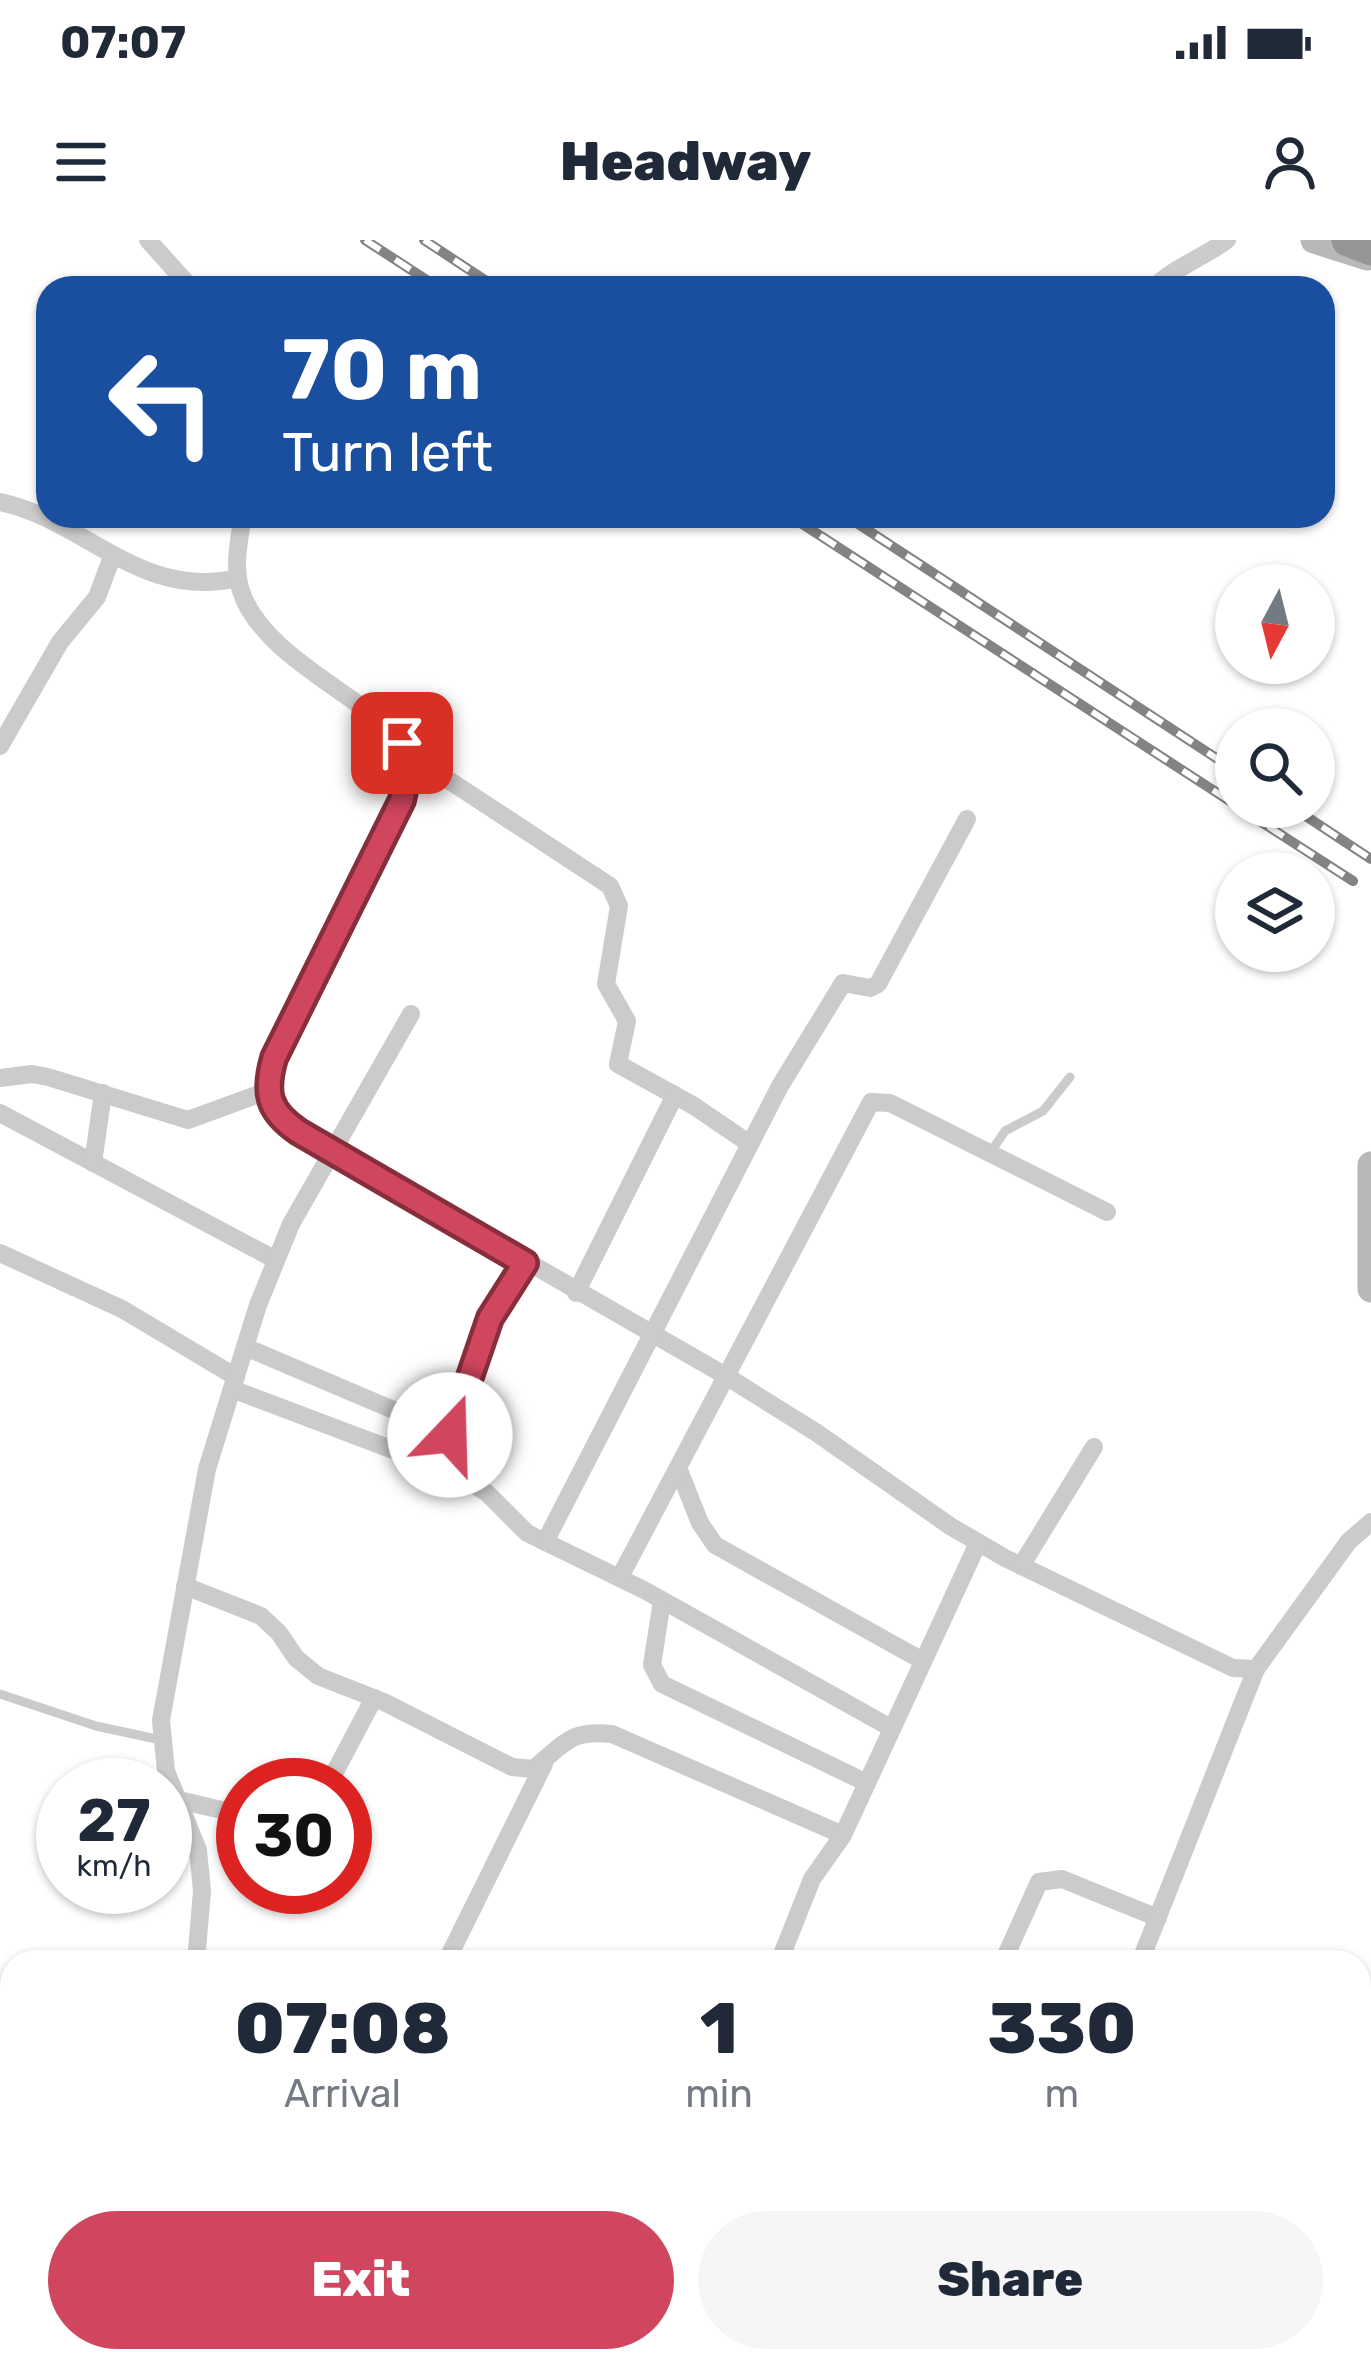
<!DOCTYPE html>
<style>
:root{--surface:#fff;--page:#f6f6f7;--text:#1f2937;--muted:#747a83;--accent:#d0465e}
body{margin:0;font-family:Rubik,sans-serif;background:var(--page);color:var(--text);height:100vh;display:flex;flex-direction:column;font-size:45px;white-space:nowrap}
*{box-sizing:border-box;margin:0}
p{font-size:39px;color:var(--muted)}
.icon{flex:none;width:66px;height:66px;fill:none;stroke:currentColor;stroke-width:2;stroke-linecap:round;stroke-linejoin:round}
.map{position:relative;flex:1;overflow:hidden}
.panel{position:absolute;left:0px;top:1710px;width:1371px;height:423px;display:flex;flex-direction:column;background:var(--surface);border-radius:36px 36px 0 0;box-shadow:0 3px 9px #0004}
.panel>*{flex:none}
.guide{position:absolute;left:36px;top:36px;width:1299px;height:252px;border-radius:36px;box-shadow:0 3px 9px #0004;background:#1a4fa0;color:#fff;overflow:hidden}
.needle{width:78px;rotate:187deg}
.controls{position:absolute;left:1215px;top:324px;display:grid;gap:24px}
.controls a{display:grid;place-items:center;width:120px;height:120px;border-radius:50%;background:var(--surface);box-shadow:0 3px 9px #0004;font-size:60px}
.speed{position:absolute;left:36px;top:1518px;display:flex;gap:24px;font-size:60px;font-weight:700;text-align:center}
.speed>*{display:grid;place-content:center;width:156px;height:156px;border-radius:50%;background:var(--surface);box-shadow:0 3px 9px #0004;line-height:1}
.speed small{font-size:30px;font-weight:400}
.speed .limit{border:18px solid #d22;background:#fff;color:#111}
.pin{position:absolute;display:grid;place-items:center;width:102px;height:102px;color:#fff;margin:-51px;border-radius:24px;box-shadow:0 6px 18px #0006}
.me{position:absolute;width:132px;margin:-66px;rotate:21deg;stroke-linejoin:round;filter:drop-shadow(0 0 9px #0008)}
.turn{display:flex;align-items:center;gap:42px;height:252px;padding:0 48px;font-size:54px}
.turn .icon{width:156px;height:156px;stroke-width:2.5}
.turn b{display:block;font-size:84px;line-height:102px}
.eta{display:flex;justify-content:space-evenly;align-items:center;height:204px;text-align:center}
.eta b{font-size:72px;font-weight:800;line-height:84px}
.action{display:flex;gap:24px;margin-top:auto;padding:24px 48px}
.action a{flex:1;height:138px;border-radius:72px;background:var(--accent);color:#fff;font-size:48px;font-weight:800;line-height:138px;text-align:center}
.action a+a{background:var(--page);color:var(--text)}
.status{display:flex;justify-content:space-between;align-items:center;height:84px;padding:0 60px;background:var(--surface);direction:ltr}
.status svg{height:33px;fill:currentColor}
header{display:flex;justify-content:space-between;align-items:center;height:156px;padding:0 48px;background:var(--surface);font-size:54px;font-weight:800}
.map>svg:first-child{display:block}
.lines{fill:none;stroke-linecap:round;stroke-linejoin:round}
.lane{stroke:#cbcbcb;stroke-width:9}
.street{stroke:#cbcbcb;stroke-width:18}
.secondary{stroke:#b8b8b8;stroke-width:27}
.highway{stroke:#959595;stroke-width:33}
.rail-casing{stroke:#838383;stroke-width:10}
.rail{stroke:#fff;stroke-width:6;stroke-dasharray:18;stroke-linecap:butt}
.route-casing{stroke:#872e3d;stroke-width:30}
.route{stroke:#d0465e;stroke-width:21}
</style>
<div class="status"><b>07:07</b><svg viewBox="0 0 49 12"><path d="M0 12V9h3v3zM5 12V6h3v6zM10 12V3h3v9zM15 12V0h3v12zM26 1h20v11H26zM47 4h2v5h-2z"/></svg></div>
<header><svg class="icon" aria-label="menu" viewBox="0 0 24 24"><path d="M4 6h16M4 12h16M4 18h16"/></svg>Headway<svg class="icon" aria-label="person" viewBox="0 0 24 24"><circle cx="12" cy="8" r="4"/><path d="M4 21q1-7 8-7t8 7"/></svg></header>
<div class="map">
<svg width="1371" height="2132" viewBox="0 0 1371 2132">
<rect width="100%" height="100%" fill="#fff"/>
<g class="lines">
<g class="lane">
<path d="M990,913L1005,891L1043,871L1070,837"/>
<path d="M0,1454L96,1486L161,1500"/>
<path d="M1359,1825L1371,1830"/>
</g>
<g class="street">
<path d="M148,0L191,48"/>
<path d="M1155,48C1165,32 1208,15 1227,0"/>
<path d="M0,262C86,280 140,361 238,338"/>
<path d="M243,276C239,301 233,326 241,351C257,401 322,437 362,467C376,478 395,489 403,505C413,524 409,541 402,560L274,818C267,842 263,860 281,880L726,1136L817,1193L950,1286L1005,1318L1233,1428L1256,1429L1349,1301L1371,1282"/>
<path d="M0,506L60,402L97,357L112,317"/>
<path d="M409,524L450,541L610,646L619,666L606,744L627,781L618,824L694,866L750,904"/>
<path d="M0,838L32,834L48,837L188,880L267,851"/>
<path d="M0,873L276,1020"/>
<path d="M93,923L103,853"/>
<path d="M0,1013L122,1069L236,1137"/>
<path d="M576,1053L675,855"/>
<path d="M245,1107L450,1194"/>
<path d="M232,1149L457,1234L487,1253L527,1293L644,1350L891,1488"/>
<path d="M440,1228L490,1078L525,1023"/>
<path d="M679,1230L700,1283L715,1305L923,1421"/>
<path d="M545,1302L780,846L843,743L870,748L878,744L967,579"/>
<path d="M1021,1326L1094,1207"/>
<path d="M620,1337L871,862L890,863L1107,972"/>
<path d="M185,1346L261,1376L279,1393L296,1418L318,1436L384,1462L512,1527L533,1529C564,1505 569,1489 612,1494L843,1595"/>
<path d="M662,1361L652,1425L662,1444L867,1543"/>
<path d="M328,1545L374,1458"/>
<path d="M179,1560L243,1575"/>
<path d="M196,1722L202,1651L198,1610L166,1531L161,1480L207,1229L258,1065L291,984L411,774"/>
<path d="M446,1722L544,1524"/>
<path d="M779,1722L812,1639L843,1595L978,1303"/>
<path d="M1003,1722L1039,1642L1062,1639L1158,1678"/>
<path d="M1140,1722L1256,1429"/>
<path d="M0,1756L12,1759"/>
<path d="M0,1858L12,1829"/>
<path d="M147,2132L148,2121"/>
<path d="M475,2132L481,2121"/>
<path d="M985,2132L989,2121"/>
</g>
<g class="secondary">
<path d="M1314,0L1367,17"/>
<path d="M1371,925V1049"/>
</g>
<path class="highway" d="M1348,0L1371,9"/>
<g class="rail-casing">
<g id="rail">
<path d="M365,0L439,48"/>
<path d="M424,0L497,48"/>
<path d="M790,276L1236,565"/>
<path d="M846,276L1236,531"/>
<path d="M1238,567L1353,641"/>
<path d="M1292,567L1371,619"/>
</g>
</g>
<use href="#rail" class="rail"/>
</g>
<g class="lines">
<g class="route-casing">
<path id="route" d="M402,503L410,524L402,560L274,818C264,853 268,871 299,892L525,1023L490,1078L450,1195"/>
</g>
<use href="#route" class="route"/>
</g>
</svg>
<div class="controls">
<a><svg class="needle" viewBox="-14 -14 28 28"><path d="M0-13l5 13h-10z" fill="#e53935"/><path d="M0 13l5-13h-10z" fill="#747a83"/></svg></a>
<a><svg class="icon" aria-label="search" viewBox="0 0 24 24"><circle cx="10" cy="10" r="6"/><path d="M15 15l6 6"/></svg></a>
<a><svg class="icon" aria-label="layers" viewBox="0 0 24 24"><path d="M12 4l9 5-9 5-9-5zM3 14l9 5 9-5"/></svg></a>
</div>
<div class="speed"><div>27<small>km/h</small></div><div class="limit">30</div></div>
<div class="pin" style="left:402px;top:503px;background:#d93025"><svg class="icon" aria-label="arrive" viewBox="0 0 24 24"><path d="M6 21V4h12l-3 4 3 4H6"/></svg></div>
<svg class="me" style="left:450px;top:1195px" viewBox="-20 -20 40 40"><circle r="19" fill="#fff"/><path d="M0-13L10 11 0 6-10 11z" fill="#d0465e"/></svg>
<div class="guide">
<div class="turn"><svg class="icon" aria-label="left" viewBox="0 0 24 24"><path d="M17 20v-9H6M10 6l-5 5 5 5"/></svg><div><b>70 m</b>Turn left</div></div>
</div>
<section class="panel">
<div class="eta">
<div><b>07:08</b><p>Arrival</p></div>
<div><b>1</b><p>min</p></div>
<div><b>330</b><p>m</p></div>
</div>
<div class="action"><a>Exit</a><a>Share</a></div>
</section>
</div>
